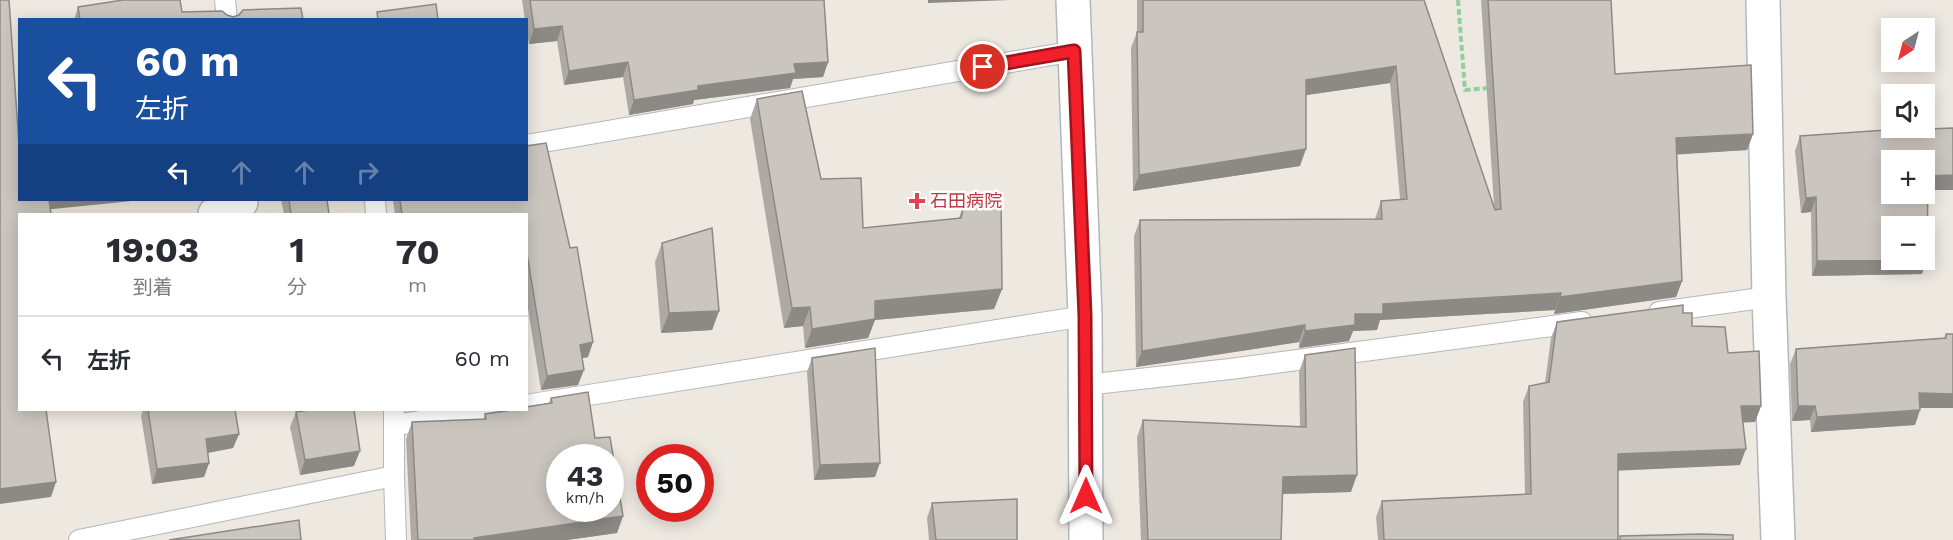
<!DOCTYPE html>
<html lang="ja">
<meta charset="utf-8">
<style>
:root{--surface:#fff;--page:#f2f2f3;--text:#2b2b33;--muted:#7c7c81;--line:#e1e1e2}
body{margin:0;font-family:"Work Sans","Noto Sans JP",sans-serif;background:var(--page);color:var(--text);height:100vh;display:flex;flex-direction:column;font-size:22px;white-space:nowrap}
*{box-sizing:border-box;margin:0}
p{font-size:20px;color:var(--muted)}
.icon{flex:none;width:33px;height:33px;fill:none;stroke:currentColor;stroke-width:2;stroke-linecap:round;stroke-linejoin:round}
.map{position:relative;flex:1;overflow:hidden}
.panel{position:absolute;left:18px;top:213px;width:510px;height:198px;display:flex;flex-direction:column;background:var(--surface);border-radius:0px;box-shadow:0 3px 15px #0003}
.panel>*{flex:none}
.top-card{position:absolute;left:18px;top:18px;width:510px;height:183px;border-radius:0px;box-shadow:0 3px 15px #0003;background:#1a4fa0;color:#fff;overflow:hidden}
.needle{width:39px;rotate:216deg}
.buttons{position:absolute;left:1881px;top:18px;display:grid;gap:12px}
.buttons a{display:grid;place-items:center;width:54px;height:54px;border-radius:0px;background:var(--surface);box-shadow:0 3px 15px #0003;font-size:30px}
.speed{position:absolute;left:546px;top:444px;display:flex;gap:12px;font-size:30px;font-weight:700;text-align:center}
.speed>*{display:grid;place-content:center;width:78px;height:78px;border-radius:50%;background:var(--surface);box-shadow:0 3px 15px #0003;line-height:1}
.speed small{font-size:15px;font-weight:400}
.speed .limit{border:9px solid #d22;background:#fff;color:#111}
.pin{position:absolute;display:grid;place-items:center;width:51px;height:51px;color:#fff;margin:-26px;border:3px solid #fff;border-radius:50%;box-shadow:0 2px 6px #0007}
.me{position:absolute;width:66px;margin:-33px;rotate:0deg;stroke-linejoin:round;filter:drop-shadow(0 0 4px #0008)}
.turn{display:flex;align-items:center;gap:21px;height:126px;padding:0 18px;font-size:27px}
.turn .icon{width:78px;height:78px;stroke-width:2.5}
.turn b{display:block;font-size:42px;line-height:51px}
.lanes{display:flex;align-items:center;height:57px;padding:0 18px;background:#0003;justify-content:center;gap:30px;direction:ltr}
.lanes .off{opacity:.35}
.eta{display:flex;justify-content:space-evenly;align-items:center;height:102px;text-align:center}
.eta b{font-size:36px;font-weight:700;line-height:42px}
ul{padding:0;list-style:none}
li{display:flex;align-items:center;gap:18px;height:84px;padding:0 18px;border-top:2px solid var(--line)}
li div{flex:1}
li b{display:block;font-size:22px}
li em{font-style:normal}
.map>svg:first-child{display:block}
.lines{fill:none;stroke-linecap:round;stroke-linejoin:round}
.lane-casing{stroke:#b3b7bc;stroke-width:22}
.street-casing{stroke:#b3b7bc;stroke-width:36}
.secondary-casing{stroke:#b2b7bc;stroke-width:36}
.path{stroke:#95cd9d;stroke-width:4;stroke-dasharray:6 3;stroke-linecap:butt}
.lane{stroke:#fff;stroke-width:20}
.street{stroke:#fff;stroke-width:33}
.secondary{stroke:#fff;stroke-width:33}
.wall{fill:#aea9a4}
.shaded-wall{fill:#8d8a86}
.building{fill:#cac5bf;stroke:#8d8a86;stroke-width:1.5;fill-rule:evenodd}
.route-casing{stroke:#9e151d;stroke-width:15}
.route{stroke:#f3202c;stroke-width:10}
.health-dot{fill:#e0444e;stroke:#fff;stroke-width:2}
.labels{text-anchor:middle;stroke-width:5;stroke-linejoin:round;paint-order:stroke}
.health-label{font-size:18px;fill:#be3a42;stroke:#fff;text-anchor:start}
</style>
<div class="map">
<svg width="1953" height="540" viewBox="0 0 1953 540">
<rect width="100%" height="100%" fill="#ede8e0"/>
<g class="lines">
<g class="lane-casing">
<g id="lane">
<path d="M225,0L227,20"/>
<path d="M526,145L1075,51"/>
<path d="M375,200L376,214"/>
<path d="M1659,312L1769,297"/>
<path d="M1085,385L1230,369L1582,322"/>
<path d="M526,405L1085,316"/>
<path d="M394,410V476L396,540"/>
<path d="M395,425L495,410"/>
<path d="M79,540L394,476"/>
</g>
</g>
<g class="street-casing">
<g id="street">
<path d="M1763,0L1769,297L1778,540"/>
<path d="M215,214L241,202"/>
</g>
</g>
<g class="secondary-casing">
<path id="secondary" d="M1073,0L1085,316L1086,540"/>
</g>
<path class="path" d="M1458,0L1465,90L1490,88"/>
<use href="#lane" class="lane"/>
<use href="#street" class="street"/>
<use href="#secondary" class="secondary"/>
</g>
<g class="wall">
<path d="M522,0H824L828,62L823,77L793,79L790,88L694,100L693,104L629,115L623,77L564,85L557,41L529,44L526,29V20H525Z"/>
<path d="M1137,0H1424L1494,206L1481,0H1611L1615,74L1753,134L1747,150L1677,154L1682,281L1676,297L1554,314L1555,310L1380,320L1377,330L1353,331L1349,341L1299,348V342L1136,367L1134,236L1140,220L1375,219L1381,201L1400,199L1390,83L1306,95L1300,166L1133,191L1131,48L1137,32Z"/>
<path d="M78,7L182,12L233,17L303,20H74Z"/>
<path d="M757,99L821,179L863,228L959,218L967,194L1002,289L994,309L875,320L868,338L805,348L803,326L784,328L750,119Z"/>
<path d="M1953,128V190H1928L1922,274L1812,276L1811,212L1801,213L1795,151L1800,136Z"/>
<path d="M281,200H327L329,214H284Z"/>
<path d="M393,200H526L570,248L593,342L588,357L582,358L578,385L541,390L526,296V214H395Z"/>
<path d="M662,243L719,311L712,330L661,333L655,262Z"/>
<path d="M1683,313L1692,326L1728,353L1761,406L1755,422H1743L1740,465L1618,470V540H1378L1376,517L1382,501L1525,494L1523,402L1529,386L1545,383L1551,338L1557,322Z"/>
<path d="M1946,334H1953V408H1920L1915,425L1811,432L1810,420L1792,421L1790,364L1796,349L1944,338Z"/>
<path d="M1305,355L1351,492L1283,494L1281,540H1141L1137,437L1143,420L1300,427L1299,372Z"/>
<path d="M812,358L875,477L814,480L807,372Z"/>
<path d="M551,398L595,438L623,516L617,533L567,540H411L406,439L412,422L483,420L485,414L549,403Z"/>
<path d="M143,410H235L239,434L233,448L208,453L209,463L204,477L152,484L141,416Z"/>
<path d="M296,412L354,466L300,475L290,427Z"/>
<path d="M932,503L1017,540H929L927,518Z"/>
</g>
<g class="shaded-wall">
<path d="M928,0H1010L928,3Z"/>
<path d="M562,26L557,41L529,44L534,29Z"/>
<path d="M628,62L623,77L564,85L569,71Z"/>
<path d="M828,62L823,77L793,79L790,88L694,100L693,104L629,115L634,100L794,64Z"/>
<path d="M1396,66L1390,83L1300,96L1306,80Z"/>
<path d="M1753,134L1747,150L1670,155L1676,138Z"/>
<path d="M1306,149L1300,166L1133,191L1139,175Z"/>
<path d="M1953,175V190H1924L1928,176Z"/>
<path d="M1816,197L1811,212L1801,213L1806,198Z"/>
<path d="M47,200H142L43,210Z"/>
<path d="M1927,260L1922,274L1812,276L1817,261Z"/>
<path d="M1682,281L1676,297L1554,314L1560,297Z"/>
<path d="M1002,289L994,309L875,320L868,338L805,348L812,329L875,301Z"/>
<path d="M1561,293L1555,310L1380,320L1377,330L1353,331L1349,341L1299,348L1305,331L1383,304Z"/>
<path d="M810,307L803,326L784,328L792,308Z"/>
<path d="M719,311L712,330L661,333L669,313Z"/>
<path d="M1305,325L1299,342L1136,367L1142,351Z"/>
<path d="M593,342L588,357L575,360L580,345Z"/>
<path d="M584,370L578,385L541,390L547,376Z"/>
<path d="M1919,393L1953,394V408H1914Z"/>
<path d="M1741,406H1761L1755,422L1735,423Z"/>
<path d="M1798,406H1815L1810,420L1792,421Z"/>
<path d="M1920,410L1915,425L1811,432L1817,417Z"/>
<path d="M239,434L233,448L201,454L206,439Z"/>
<path d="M1746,449L1740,465L1612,471L1618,454Z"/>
<path d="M360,451L354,466L300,475L305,460Z"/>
<path d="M209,463L204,477L152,484L157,469Z"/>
<path d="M880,463L875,477L814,480L820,465Z"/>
<path d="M1357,475L1351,492L1277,494L1283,477Z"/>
<path d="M56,482L51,497L0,504V489Z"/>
<path d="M623,516L617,533L567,540H474V538Z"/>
</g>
<g class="building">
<path d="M0,0H9L20,159V200H49L51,214H20V410H46L56,482L0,489Z"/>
<path d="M123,0H180L182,12L222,11L227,15L233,17L239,15L243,10L301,8L303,20H80L78,7Z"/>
<path d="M530,0H824L828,62L794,64L796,73L698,86V90L634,100L628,62L569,71L562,26L534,29Z"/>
<path d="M1143,0H1424L1495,210L1501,209L1488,0H1611L1615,74L1751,65L1753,134L1676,138L1682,281L1560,297L1561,293L1383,304V314H1355V325L1305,331V325L1142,351L1140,220L1382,219L1381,201L1407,199L1396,66L1306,80V149L1139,175L1137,32H1143Z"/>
<path d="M436,4L438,20H378L377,12Z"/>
<path d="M802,91L821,179L861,178L863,228L961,218L967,194L1001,196L1002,289L875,301V319L812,329L810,307L792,308L757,99Z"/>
<path d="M1929,127V129L1953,128V175L1928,176L1927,260L1817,261L1816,197L1806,198L1800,136ZM1892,160H1924V194H1892ZM1892,226H1924V260H1892Z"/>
<path d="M546,143L570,248L577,247L593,342L580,345L584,370L547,376L526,248V214H402L400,200H526V146Z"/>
<path d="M289,200H327L329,214H291Z"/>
<path d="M712,228L719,311L669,313L662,243Z"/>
<path d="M1683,305V313H1692V326L1725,327L1728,353L1759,351L1761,406H1741L1746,449L1618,454V540H1384L1382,501L1531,494L1529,386L1549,382L1557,322Z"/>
<path d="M1946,334H1953V394L1919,393L1920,410L1817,417L1815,406H1798L1796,349L1946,338Z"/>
<path d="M875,348L880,463L820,465L812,358Z"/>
<path d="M1355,348L1357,475L1283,477L1281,540H1148L1143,420L1306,427L1305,355Z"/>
<path d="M588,392L595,438L610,437L623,516L474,538V540H418L412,422L486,419L485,414L512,410H526V407L552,403L551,398ZM560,458H610V508H560Z"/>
<path d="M148,410H235L239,434L206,439L209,463L157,469Z"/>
<path d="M308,410H354L360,451L305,460L296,412Z"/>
<path d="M1017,499V540H936L932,503Z"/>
<path d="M299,520L301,540H169Z"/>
<path d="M1701,534L1733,535V540H1620V536Z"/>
</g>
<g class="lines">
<g class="route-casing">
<path id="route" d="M983,67L1074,51L1085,316L1086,496"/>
</g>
<use href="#route" class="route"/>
</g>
<path class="health-dot" d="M914 192h6v6h6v6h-6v6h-6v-6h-6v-6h6z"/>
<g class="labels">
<g class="health-label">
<text x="930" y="207">石田病院</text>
</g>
</g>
</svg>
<div class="buttons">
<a><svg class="needle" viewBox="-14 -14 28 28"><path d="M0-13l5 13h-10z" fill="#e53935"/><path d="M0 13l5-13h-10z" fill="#7c7c81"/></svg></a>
<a><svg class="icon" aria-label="sound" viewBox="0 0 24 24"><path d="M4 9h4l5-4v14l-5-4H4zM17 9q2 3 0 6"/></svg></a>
<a>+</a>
<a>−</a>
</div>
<div class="speed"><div>43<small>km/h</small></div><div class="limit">50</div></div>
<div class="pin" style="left:983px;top:67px;background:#d93025"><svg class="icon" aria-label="arrive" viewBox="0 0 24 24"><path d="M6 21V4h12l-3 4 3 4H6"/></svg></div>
<svg class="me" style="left:1086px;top:496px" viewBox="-20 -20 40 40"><path d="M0-17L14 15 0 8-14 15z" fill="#f3202c" stroke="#fff" stroke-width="4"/></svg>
<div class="top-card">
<div class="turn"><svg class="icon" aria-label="left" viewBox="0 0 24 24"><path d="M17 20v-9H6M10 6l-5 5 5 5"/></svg><div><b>60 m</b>左折</div></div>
<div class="lanes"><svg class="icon" aria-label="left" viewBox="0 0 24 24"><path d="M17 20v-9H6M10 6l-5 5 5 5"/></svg><svg class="icon off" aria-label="ahead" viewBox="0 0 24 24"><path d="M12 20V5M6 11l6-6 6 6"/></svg><svg class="icon off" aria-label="ahead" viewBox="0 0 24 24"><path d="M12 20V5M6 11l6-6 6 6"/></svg><svg class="icon off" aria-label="right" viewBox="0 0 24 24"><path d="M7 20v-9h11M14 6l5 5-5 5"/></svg></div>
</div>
<section class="panel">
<div class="eta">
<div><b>19:03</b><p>到着</p></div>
<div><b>1</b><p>分</p></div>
<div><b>70</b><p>m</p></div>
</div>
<ul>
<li><svg class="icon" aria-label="left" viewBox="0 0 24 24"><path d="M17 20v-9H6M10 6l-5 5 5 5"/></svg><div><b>左折</b></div><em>60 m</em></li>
</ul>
</section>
</div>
